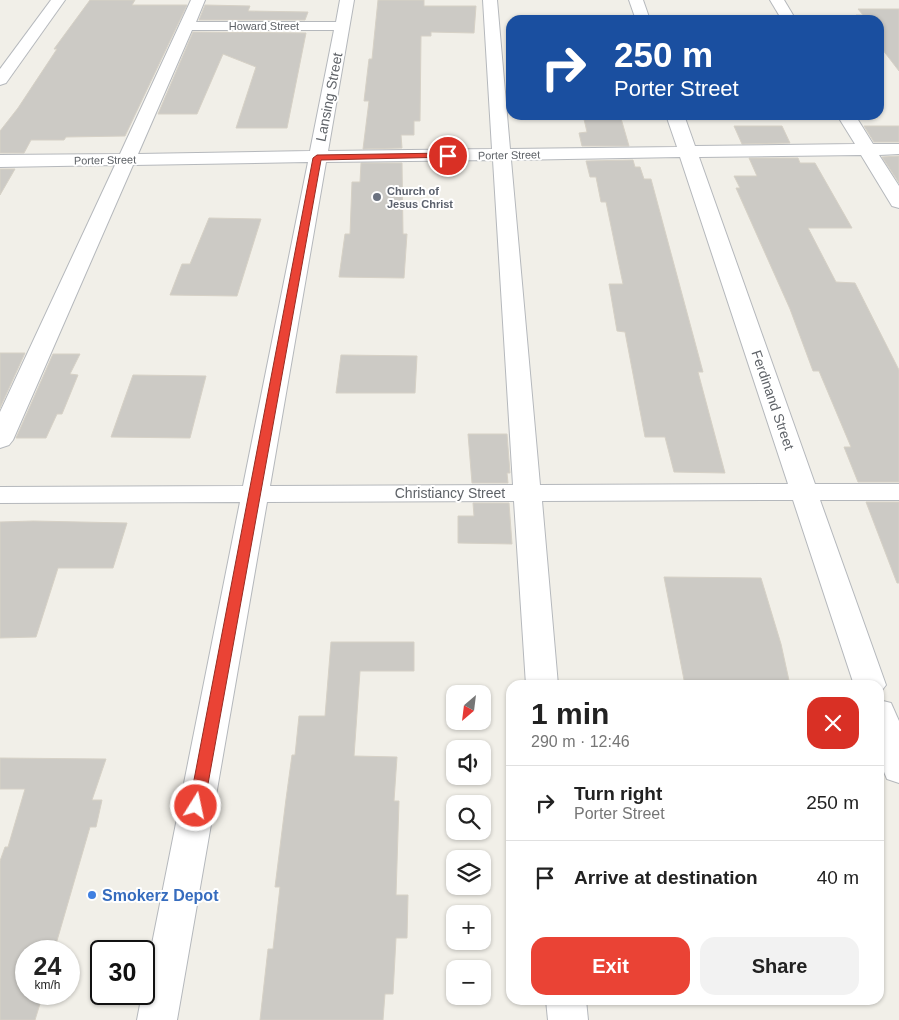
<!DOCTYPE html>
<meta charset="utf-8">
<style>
:root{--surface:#fff;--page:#f2f2f2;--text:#222;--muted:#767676;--line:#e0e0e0;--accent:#ea4335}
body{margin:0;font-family:Helvetica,sans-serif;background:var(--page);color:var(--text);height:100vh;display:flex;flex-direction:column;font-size:19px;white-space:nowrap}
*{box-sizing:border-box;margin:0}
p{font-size:16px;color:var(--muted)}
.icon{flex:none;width:28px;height:28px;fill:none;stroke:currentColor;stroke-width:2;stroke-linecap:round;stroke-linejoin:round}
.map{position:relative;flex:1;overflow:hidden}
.panel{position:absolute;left:506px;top:680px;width:378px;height:325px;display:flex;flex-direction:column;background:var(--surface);border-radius:15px;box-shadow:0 1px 4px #0004}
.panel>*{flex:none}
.hud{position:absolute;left:506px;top:15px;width:378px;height:105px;border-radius:15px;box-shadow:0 1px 4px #0004;background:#1a4fa0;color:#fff;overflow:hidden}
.needle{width:32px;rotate:208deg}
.buttons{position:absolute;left:446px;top:685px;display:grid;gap:10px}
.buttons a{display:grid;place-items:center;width:45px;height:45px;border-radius:10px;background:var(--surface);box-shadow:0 1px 4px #0004;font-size:25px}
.speed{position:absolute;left:15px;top:940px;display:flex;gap:10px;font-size:25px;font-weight:700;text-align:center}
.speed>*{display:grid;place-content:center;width:65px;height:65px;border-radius:50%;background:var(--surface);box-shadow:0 1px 4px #0004;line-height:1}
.speed small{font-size:12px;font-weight:400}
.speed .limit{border:2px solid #111;border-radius:8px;background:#fff;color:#111}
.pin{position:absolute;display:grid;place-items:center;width:42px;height:42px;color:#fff;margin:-21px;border:2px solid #fff;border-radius:50%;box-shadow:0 1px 5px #0007}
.me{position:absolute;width:55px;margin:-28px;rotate:10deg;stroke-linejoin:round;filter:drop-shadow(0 0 4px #0008)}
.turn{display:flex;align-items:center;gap:18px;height:105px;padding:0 25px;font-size:22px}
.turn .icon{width:65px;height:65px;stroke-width:2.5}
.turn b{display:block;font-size:35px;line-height:42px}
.round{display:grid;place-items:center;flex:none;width:52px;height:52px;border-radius:15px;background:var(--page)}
.head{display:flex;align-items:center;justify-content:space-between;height:85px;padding:0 25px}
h1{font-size:30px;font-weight:700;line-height:38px}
.cta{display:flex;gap:10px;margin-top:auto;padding:10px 25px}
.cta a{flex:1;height:58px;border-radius:15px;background:var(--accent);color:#fff;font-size:20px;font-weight:700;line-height:58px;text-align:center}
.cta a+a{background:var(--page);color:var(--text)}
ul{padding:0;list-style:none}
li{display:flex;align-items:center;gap:15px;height:75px;padding:0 25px;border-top:1px solid var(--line)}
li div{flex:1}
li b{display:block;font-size:19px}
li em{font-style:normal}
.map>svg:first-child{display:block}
.building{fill:#cccac5;stroke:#d6d1c6}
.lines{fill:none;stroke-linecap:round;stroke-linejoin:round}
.minor-casing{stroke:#b5b8bc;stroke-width:2}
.minor{fill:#fff;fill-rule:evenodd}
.route{fill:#ea4335;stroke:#982c22}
.worship-dot{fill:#6b7280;stroke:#fff;stroke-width:2}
.shop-dot{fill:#3f7fe0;stroke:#fff;stroke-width:2}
.labels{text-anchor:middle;stroke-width:4;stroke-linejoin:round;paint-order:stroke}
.far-street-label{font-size:11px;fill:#5f6368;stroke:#fff}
.far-worship-label{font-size:11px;font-weight:bold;fill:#5b616d;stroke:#fff;text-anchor:start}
.street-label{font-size:14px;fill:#5f6368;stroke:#fff}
.near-shop-label{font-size:16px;font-weight:bold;fill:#366cbe;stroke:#fff;text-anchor:start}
</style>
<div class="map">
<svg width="899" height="1020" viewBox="0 0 899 1020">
<rect width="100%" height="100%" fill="#f1efe8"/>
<g class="building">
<path d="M90,0H135L132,5H187L125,136L66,137L64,140H31L24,153H0V131L18,108L57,49H54Z"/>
<path d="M378,0H424V6H476L474,33L431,32V36H421L420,121H414V135H401L402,148L363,149L369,101H364L369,59H372Z"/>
<path d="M205,5L250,6L248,11L308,12L305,20H199Z"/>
<path d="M858,9H899V71L879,45V20H860L856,15H863Z"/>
<path d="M193,32L306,33L287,128H236L256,67L223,54L197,114H158Z"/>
<path d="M583,115H620L629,146H582L579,133L587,132Z"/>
<path d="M734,126H782L790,143L742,144Z"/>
<path d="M864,126H899V142H874Z"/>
<path d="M899,156V183L882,157Z"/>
<path d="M749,158H798L800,163H815L852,228H808L836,282L855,283L899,370V482H858L844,447H851L819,371H813L790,309L736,188H740L734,176H757Z"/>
<path d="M633,160L635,167H640L644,179H651L703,372H698L725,473L674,472L665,437H645L625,332L617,331L609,284H623L606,202H601L596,177H590L586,161Z"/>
<path d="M361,163H402L403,234H407L404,278L339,277L345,234H350L352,182H360Z"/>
<path d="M0,169H15L0,195Z"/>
<path d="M209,218L261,219L237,296L170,295L182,264H190Z"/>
<path d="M0,353H25L0,408Z"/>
<path d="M53,354H80L70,374L78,375L62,414H57L46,438H16Z"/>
<path d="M341,355L417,356L415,393H336Z"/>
<path d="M133,375L206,376L190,438L111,437Z"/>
<path d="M468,434H507L510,473H507L508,483H472Z"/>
<path d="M866,502H899V583H897Z"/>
<path d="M473,503H509L512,544L458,543V516H474Z"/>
<path d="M33,521L127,523L113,568H58L36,637L0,638V522Z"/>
<path d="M664,577L761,578L781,644L790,685H685Z"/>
<path d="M331,642H414V671H360L354,756L397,757L394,801H399L396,895H408L407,938H396L393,994H385L383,1020H260L268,949H273L280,887H275L286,799L292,755H295L299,716H325Z"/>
<path d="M0,758L106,759L92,800H102L96,827H90L54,951H26V994H43L35,1020H0V861L5,847H8L25,789H0Z"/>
</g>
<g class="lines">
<g class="minor-casing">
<g id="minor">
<path d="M51,0H65L6,83L0,85V69Z"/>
<path d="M191,0H205L196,22H336L340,0H354L328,151L492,149L483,0H497L510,149L677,147L666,115H684L695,146L855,144L837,115H855L873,144H899V154L879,155L899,186V208L892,206L861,155L699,157L815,484H899V500H820L886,685L879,694V685H854L793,500L542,501L558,685H526L514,501L267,502L177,1020H137L142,994H144V984L240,502L0,503V487L243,486L308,162L133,165L13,440L9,445L0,448V412L115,165L0,167V155L120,154ZM192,30H334L310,151L138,154ZM680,157L788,484L540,485L511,160ZM493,160L513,485L270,486L326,162Z"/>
<path d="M629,0H643L650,20H636Z"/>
<path d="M770,0H784L796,20H782Z"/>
<path d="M879,700L891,703L899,721V783L887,779L879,760Z"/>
<path d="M546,1000H586L588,1020H548Z"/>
</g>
</g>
<use href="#minor" class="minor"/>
</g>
<path class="route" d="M448,153L451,154V157L321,160L204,806L202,810H191L189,806L313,158L317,155Z"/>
<circle class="worship-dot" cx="377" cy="197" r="5"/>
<circle class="shop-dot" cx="92" cy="895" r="5"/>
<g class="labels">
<g class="far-street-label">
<text x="264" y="30">Howard Street</text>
<text transform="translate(509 155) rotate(-1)" y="4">Porter Street</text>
<text transform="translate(105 160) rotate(-1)" y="4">Porter Street</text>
</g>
<g class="far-worship-label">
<text x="387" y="195">Church of<tspan x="387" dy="13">Jesus Christ</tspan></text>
</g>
<g class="street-label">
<text transform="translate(329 97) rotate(-79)" y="5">Lansing Street</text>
<text transform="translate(773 400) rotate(71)" y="5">Ferdinand Street</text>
<text x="450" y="498">Christiancy Street</text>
</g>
<g class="near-shop-label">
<text x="102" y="901">Smokerz Depot</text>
</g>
</g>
</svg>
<div class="buttons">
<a><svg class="needle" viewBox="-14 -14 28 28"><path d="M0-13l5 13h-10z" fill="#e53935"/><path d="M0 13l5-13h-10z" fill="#767676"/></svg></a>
<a><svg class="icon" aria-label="sound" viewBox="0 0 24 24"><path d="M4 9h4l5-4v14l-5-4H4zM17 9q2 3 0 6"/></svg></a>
<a><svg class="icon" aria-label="search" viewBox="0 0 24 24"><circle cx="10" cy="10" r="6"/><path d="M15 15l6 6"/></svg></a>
<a><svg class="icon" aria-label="layers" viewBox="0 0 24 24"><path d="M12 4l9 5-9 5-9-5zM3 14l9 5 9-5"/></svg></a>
<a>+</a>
<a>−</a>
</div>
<div class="speed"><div>24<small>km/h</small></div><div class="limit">30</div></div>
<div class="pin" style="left:448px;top:156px;background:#d93025"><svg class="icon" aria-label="arrive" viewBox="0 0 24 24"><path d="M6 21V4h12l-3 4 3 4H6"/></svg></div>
<svg class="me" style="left:196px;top:806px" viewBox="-20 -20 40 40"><circle r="17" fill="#ea4335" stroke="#fff" stroke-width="3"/><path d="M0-11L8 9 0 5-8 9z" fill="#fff"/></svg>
<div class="hud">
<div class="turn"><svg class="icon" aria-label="right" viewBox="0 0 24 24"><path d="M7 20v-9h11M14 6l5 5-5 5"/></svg><div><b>250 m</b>Porter Street</div></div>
</div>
<section class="panel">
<div class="head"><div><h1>1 min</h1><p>290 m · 12:46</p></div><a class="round" style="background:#d93025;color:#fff"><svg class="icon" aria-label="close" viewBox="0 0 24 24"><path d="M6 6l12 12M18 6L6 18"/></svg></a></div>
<ul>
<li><svg class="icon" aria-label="right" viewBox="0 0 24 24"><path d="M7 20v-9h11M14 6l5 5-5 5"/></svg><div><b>Turn right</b><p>Porter Street</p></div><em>250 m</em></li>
<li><svg class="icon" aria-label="arrive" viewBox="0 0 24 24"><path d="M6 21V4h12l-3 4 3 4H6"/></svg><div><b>Arrive at destination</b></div><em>40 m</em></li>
</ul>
<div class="cta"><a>Exit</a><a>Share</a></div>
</section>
</div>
